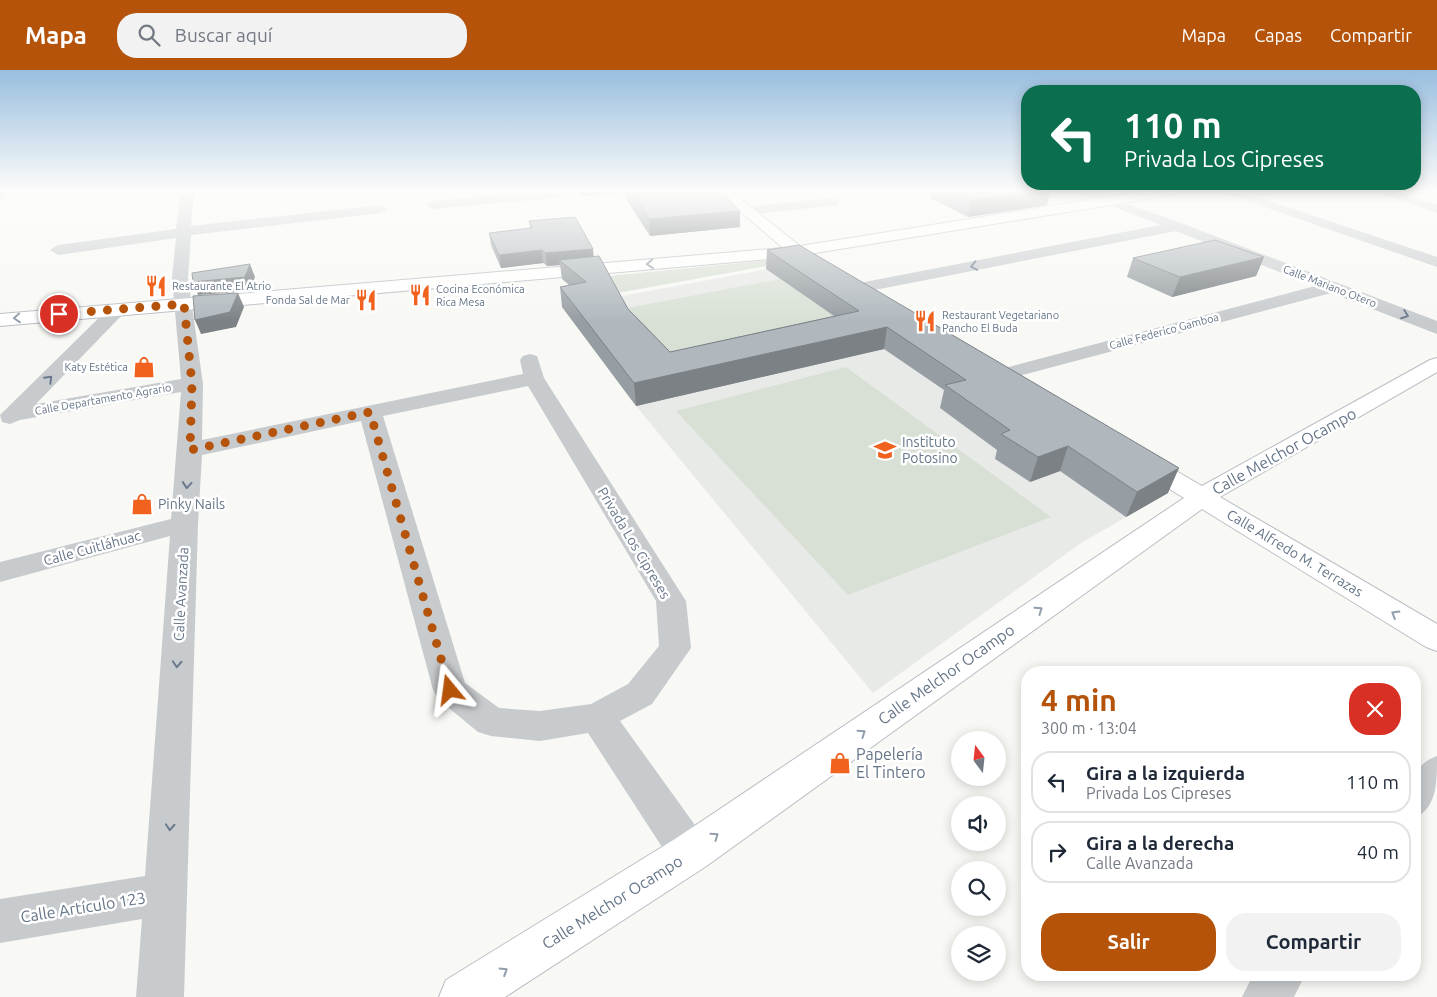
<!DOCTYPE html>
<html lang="es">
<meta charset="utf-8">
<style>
:root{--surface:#fff;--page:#f2f2f3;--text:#1f2937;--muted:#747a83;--line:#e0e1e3;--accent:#b45309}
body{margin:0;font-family:Ubuntu,sans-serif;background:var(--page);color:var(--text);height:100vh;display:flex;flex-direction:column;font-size:19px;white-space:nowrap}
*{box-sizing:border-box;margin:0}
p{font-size:16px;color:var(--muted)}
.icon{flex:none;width:28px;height:28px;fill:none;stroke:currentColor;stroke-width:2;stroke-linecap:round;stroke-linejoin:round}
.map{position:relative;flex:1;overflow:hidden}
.sheet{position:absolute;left:1021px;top:596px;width:400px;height:315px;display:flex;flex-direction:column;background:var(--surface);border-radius:20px;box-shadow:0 2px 12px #0003}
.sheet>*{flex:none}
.hud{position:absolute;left:1021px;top:15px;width:400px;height:105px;border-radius:20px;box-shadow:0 2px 12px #0003;background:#0b6e4f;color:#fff;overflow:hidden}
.needle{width:32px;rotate:345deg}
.controls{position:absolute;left:951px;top:661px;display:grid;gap:10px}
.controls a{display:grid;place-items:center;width:55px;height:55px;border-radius:50%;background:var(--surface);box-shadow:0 2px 12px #0003;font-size:25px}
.pin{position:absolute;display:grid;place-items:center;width:42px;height:42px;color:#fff;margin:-21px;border:2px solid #fff;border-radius:50%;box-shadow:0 1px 5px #0007}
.me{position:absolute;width:55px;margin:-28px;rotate:344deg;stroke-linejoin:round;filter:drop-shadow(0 0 4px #0008)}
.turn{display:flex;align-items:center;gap:18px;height:105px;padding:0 20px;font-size:22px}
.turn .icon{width:65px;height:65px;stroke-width:2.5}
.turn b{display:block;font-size:35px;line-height:42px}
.round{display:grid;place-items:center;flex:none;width:52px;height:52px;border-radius:20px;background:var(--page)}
.headline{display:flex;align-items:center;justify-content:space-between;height:85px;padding:0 20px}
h1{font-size:30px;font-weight:700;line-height:38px;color:var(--accent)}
.cta{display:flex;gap:10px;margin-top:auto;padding:10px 20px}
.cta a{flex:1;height:58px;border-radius:20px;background:var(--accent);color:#fff;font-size:20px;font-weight:700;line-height:58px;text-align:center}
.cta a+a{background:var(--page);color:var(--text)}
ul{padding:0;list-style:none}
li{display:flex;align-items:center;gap:15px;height:62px;margin:0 10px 8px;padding:0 10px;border:2px solid var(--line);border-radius:20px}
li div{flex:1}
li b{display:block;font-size:19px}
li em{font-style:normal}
header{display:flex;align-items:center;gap:30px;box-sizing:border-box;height:70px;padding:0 25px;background:var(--accent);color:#fff}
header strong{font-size:24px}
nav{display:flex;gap:28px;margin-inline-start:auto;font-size:18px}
.search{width:350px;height:45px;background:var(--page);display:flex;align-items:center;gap:12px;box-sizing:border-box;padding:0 18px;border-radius:20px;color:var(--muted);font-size:19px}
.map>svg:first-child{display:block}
.built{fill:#e8eae8}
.green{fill:#d8e0d5}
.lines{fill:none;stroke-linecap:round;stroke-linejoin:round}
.secondary-casing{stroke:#b9bec3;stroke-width:2}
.street{fill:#c7cbce;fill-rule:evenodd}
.secondary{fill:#fff;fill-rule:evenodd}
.wall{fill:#979ea3}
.shaded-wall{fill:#7b8185}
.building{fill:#b0b8be;stroke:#7b8185}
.oneway{stroke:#939eac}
.oneway2{stroke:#6a798c}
.route{stroke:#b45309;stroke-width:9;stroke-dasharray:0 16.2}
.labels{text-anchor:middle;stroke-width:5;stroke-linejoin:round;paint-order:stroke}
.far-poi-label{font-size:11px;fill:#657588;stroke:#fff;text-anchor:start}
.far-street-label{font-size:11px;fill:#657588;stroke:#fff}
.poi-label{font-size:14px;fill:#657588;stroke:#fff;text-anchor:start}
.street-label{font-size:14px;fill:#657588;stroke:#fff}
.near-street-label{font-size:16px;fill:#657588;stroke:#fff}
.near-poi-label{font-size:16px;fill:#657588;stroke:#fff;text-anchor:start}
</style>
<header>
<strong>Mapa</strong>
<div class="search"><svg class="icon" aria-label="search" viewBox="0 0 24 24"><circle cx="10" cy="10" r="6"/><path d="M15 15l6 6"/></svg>Buscar aquí</div>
<nav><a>Mapa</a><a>Capas</a><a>Compartir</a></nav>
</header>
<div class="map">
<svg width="1437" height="927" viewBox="0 0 1437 927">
<rect width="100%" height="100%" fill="#f8f8f5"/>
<path class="built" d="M784,196L1168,423L1081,473L873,623L636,336L562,237Z"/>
<g class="green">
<path d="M771,190L778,194L617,223L598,207Z"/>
<path d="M780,209L857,262L671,304L612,241Z"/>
<path d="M846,297L1051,447L848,525L676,341Z"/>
</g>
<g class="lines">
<g class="secondary-casing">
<g id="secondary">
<path d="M718,122H732L800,176L1139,122H1172L1166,126L809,184L808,189L802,191L793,187L0,256V244L783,178Z"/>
<path d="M1437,288V302L1220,427L1437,554V581L1426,577L1202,439L705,797L505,927H439L446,910L675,769L1184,428L1134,397L1131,392L1134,387L1143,385L1152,387L1202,416L1430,290Z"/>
</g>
</g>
<g class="street">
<path d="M0,122H8L5,128L0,129Z"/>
<path d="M181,122H194L191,156L380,135L387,139L380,143L191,165L188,208L203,314L202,370L523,304L520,290L523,286L530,284L537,286L544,308L686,531L691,578L652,634L620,651L705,769L711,783L705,797L690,802L675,797L588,663L540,671L491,666L478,662L438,629L433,620L361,351L202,385L198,454L184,927H136L142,849L0,873V829L145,806L170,466L0,512V492L171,449L181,322L20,350L10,354L2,352L0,345L112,235H124L127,239L124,243L36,334L181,309L172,208L176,168L58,185L50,180L58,175L176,159ZM528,316L656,531L659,576L628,614L591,634L540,641L499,638L465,613L383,346Z"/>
<path d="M529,122L562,124L555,128L433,139L426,135L433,131Z"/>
<path d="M1075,122H1094L1181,153L1437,251V264L1331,223L1004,310L997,312L990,310L987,306L990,302L1315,216L1176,161L854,224L848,223L845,219L848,215L854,214L1161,155Z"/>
<path d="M1222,122H1242L1437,187V197Z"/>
<path d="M1376,122H1397L1437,135V143Z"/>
<path d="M832,128L837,129L839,132L837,135L745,145L738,141L745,137Z"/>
<path d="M1437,686C1437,713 1437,737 1415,748C1415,721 1406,697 1437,686Z"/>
<path d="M1253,905H1305L1294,927H1242Z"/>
</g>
<use href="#secondary" class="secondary"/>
</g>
<g class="wall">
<path d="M578,122H722L740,141V157L650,166L622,123L580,126Z"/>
<path d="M931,122H1050L1047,135L968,147L930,128Z"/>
<path d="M529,151L593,187L628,239L670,282L834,246L766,199L767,180L1168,423L1126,447L1060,401L1030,412L995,389L997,380L940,338L944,320L884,279L636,336L562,237L560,217L569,215L562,209L560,195L547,196L543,193L501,198L491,175L489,163L530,158Z"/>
<path d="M1264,187L1256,206L1172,227L1127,207L1133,188Z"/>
</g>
<g class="shaded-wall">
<path d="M579,122H622V123L580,126Z"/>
<path d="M1022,122H1050L1047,135L968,147L972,130Z"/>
<path d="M740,141V157L650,166L649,149Z"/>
<path d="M593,179L594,192L559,190L560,195L547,196L545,183Z"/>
<path d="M542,180L543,193L501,198L499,185Z"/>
<path d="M1264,187L1256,206L1172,227L1180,207Z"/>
<path d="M250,194L255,207L250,221L198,225L193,212Z"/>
<path d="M238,223L244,237L236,257L201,264L195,250Z"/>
<path d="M887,257L884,279L636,336L634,313Z"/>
<path d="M1068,376L1060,401L1030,412L1038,387Z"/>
<path d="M1179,398L1168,423L1126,447L1137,422Z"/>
</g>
<g class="building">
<path d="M631,122H722L740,141L649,149Z"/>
<path d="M956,122H1022L972,130Z"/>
<path d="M575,147L593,179L545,183L542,180L499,185L489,163L532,158L529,151Z"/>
<path d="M1215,170L1264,187L1180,207L1133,188Z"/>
<path d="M799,175L1179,398L1137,422L1068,376L1038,387L1001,364L1010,360L945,315L966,310L887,257L634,313L560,217L586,212L559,190L599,186L628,239L670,282L859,241L767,180Z"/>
<path d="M250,194L245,207L193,212L192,203Z"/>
<path d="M238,223L230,242L195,250L193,226Z"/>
</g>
<defs><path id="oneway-chevron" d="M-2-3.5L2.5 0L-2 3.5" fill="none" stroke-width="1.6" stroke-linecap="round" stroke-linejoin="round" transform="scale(1.25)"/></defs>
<g class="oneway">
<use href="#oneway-chevron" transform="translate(650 194) rotate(175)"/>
<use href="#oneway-chevron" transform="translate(17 248) rotate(175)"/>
<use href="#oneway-chevron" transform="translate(1039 540) rotate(-35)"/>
<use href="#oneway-chevron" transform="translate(1395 544) rotate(-149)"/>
<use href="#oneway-chevron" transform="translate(862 663) rotate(-35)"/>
<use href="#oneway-chevron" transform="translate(715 766) rotate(-35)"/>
<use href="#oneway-chevron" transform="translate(504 901) rotate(-32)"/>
</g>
<g class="oneway2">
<use href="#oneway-chevron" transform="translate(974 196) rotate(169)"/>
<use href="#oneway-chevron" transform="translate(1405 245) rotate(21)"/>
<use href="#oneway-chevron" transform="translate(49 309) rotate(-45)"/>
<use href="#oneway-chevron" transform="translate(187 415) rotate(95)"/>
<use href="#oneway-chevron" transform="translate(177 594) rotate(93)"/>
<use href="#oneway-chevron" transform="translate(170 757) rotate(93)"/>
</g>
<linearGradient id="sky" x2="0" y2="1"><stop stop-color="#99bedf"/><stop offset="0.48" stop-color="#fcfcfa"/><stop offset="1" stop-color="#fcfcfa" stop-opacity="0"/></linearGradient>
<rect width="1437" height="252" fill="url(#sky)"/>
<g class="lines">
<path class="route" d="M59,244L184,234L192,314L190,380L370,342L450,620"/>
</g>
<defs>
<g id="restaurant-bare" transform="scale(1.725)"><path d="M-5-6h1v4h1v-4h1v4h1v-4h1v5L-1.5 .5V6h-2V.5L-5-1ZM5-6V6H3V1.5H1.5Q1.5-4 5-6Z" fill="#f0621d" stroke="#fff" stroke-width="2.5" paint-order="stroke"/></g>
<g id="shop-bare" transform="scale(1.725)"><path d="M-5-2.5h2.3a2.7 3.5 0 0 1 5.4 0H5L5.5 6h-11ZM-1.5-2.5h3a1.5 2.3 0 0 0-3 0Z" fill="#f0621d" stroke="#fff" stroke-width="2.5" paint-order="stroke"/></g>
<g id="school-bare" transform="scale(1.725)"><path d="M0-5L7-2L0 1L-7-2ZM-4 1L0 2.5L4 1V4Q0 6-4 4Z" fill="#f0621d" stroke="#fff" stroke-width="2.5" paint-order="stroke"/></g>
</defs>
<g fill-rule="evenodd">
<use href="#restaurant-bare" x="156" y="216"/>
<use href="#restaurant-bare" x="420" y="225"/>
<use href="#restaurant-bare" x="366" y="230"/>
<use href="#restaurant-bare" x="925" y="251"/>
<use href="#shop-bare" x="144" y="297"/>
<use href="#school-bare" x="885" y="380"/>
<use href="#shop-bare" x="142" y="434"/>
<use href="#shop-bare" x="840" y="693"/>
</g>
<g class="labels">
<g class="far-poi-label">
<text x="172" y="220">Restaurante El Atrio</text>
<text x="436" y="223">Cocina Económica<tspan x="436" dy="13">Rica Mesa</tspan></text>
<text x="350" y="234" text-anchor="end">Fonda Sal de Mar</text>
<text x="942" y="249">Restaurant Vegetariano<tspan x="942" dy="13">Pancho El Buda</tspan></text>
<text x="128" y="301" text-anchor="end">Katy Estética</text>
</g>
<g class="far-street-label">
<text transform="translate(1330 216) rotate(21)" y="4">Calle Mariano Otero</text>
<text transform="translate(1164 261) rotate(-15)" y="4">Calle Federico Gamboa</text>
<text transform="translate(103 329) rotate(-10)" y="4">Calle Departamento Agrario</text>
</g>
<g class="poi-label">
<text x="902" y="377">Instituto<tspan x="902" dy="16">Potosino</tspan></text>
<text x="158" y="439">Pinky Nails</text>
</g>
<g class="street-label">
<text transform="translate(634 473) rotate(59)" y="5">Privada Los Cipreses</text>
<text transform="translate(92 478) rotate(-15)" y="5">Calle Cuitláhuac</text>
<text transform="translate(1295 483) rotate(31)" y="5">Calle Alfredo M. Terrazas</text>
<text transform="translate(181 524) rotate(-87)" y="5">Calle Avanzada</text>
</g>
<g class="near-street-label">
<text transform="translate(1284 381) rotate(-29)" y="6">Calle Melchor Ocampo</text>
<text transform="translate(946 604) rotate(-35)" y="6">Calle Melchor Ocampo</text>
<text transform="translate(612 832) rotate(-32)" y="6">Calle Melchor Ocampo</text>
<text transform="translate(83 837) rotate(-9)" y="6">Calle Artículo 123</text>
</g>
<g class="near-poi-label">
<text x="856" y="690">Papelería<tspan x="856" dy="18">El Tintero</tspan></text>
</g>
</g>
</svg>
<div class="controls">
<a><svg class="needle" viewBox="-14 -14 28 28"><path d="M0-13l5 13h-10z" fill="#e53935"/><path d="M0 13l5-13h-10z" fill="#747a83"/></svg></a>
<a><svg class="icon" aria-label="sound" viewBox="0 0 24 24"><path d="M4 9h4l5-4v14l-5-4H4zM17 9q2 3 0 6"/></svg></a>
<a><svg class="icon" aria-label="search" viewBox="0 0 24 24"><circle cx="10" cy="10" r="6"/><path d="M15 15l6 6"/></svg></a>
<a><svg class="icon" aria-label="layers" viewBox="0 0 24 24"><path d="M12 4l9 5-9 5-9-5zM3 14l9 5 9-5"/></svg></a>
</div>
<div class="pin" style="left:59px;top:244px;background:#d93025"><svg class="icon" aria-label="arrive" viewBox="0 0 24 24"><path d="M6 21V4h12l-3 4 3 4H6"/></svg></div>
<svg class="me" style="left:450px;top:620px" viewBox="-20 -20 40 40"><path d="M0-17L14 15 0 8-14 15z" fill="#b45309" stroke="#fff" stroke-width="4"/></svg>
<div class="hud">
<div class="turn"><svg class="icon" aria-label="left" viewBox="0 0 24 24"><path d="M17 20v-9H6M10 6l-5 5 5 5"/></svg><div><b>110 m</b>Privada Los Cipreses</div></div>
</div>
<section class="sheet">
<div class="headline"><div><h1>4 min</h1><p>300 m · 13:04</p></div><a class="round" style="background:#d93025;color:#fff"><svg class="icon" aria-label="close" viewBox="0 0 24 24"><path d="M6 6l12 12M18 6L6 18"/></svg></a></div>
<ul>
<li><svg class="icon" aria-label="left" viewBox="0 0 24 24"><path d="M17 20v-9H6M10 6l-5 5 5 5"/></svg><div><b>Gira a la izquierda</b><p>Privada Los Cipreses</p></div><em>110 m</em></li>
<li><svg class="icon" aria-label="right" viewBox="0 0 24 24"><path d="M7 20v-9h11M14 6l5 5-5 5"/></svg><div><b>Gira a la derecha</b><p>Calle Avanzada</p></div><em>40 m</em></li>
</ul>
<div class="cta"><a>Salir</a><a>Compartir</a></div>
</section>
</div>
